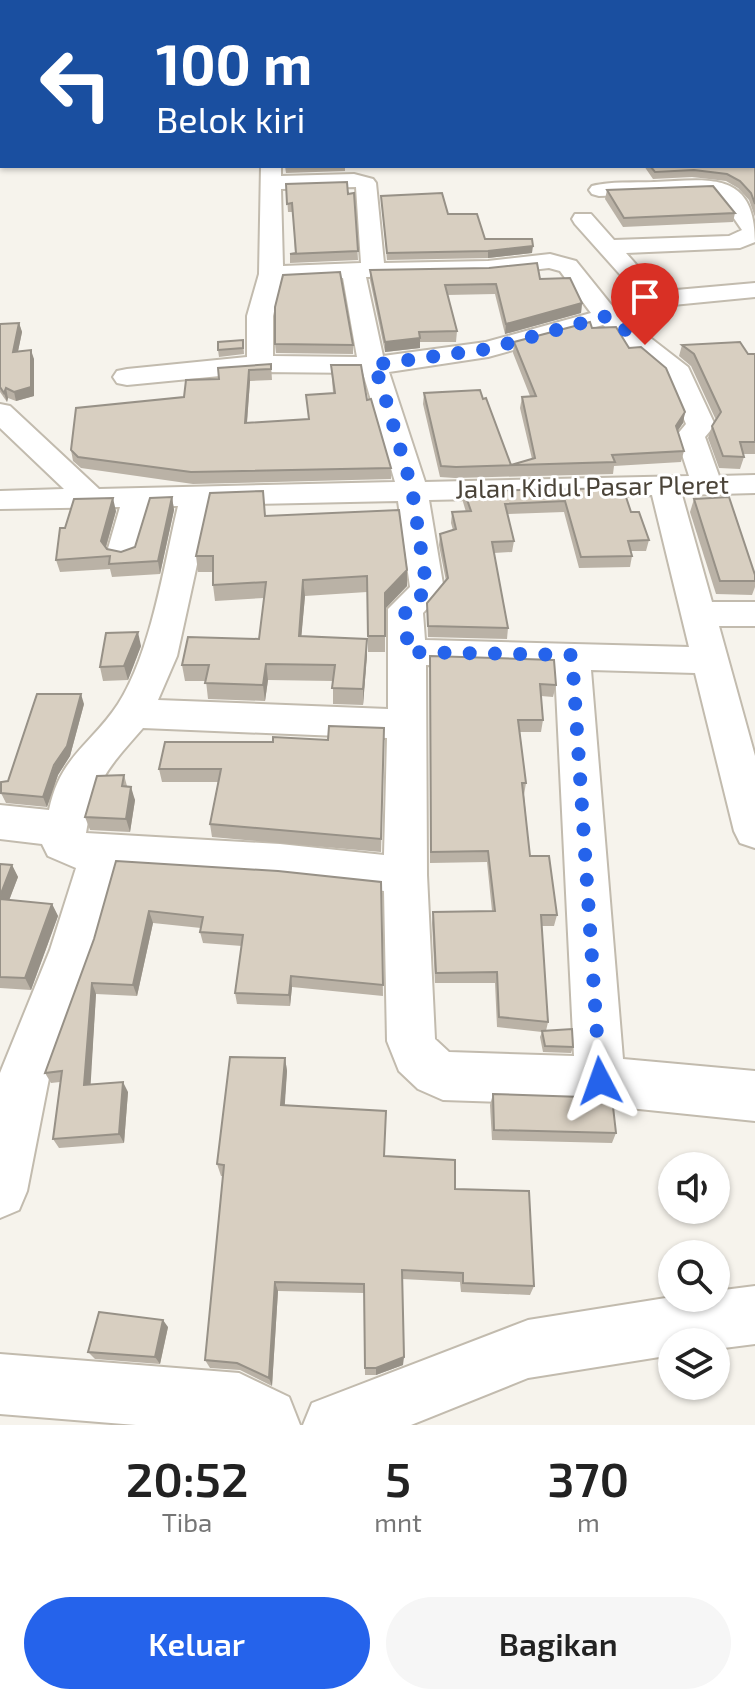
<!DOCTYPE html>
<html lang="id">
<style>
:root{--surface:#fff;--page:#f6f6f6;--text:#222;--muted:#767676;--accent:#2563eb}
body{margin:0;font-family:"Exo 2",sans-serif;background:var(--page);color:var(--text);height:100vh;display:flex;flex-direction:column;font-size:30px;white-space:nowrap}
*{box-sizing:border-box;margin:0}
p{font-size:26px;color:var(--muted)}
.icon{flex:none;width:44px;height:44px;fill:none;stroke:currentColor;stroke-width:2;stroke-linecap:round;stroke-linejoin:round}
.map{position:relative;height:1425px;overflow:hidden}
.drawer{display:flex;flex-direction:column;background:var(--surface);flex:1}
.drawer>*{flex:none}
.banner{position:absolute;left:0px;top:0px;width:756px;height:168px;box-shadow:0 2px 6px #0004;background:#1a4fa0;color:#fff;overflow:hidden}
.controls{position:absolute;left:658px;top:1152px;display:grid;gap:16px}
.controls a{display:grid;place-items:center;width:72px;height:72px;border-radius:50%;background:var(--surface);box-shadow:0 2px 6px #0004;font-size:40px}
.pin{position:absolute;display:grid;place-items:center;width:68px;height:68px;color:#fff;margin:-82px -34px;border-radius:50% 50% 50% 0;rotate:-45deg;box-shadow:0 0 8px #0007}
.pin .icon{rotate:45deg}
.me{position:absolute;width:88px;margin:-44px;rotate:356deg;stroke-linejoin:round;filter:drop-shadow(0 0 6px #0008)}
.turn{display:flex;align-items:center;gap:28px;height:168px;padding:0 24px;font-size:36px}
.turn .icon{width:104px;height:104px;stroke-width:2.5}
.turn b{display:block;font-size:56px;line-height:68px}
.eta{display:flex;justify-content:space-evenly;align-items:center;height:136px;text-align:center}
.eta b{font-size:48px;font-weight:600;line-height:56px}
.cta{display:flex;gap:16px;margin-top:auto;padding:16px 24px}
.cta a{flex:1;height:92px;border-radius:48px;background:var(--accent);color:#fff;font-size:32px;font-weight:600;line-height:92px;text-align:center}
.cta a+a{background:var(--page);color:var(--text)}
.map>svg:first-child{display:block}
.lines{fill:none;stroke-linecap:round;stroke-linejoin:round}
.minor-casing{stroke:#c2bbae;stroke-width:4}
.minor{fill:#fff;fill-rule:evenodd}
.wall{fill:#bab2a6}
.shaded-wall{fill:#979187}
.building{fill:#d8cfc1;stroke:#979187;stroke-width:2}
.route{stroke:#2563eb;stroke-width:14;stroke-dasharray:0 25.2}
.labels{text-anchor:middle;stroke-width:6;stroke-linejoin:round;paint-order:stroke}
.street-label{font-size:26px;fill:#4b4439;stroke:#fff}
</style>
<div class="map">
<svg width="755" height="1425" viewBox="0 0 755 1425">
<rect width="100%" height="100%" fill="#f6f3ec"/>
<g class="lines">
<g class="minor-casing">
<g id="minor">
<path d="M631,0H646L647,2H632Z"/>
<rect x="754" y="56" width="1" height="10"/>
<path d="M261,166H281V176L354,174L373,179L376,183L384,263L488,261L550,254L576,261L613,307L651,296L625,280L575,224L572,219L575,214H591L614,240L729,236L742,230L720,198L712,192L599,196L592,194L589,190L592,186C611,181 633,183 654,182C707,180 755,169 755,242L740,248L626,253L641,270L676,290L755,283V297L673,305L626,319L688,367L715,425L705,437L719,476L755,475V493L682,495L712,602H755V626H719L755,756V848L740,843L734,831L695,673L591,670L623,1059L755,1071V1121L600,1105L443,1100L418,1089L399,1071L387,1041L384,891L280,880L118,870L96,950L51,1068L27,1191L19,1210L0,1218V1073L50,950L76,868L48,856L42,844L0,839V805L49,810C60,756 92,744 118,704C151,653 164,565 178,506H151L135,559L123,562L111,559L107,552L120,507L0,509V491L64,489L0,428V404L10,406L99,489L395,482L363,373L260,372L127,385L117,383L113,377L117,371L127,369L247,357V316L259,274ZM356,187L361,263L283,266L281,189ZM549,268L560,271L591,313L486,342L383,356L366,277L488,275ZM343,278L357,357L273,356V316L281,281ZM603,325L666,377L686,424L676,436L689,476L425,482L389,372L488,357ZM652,495L689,647L425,640L423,613L444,590L429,500ZM398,501L410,587L388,609V709L158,700L177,656L210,505ZM426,665L555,669L574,1056L449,1052L435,1039L427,875ZM143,728L387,738L384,855L280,844L86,833C95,780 109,767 143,728Z"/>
<path d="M755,1286V1344L716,1349V1342H672V1355L528,1378L411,1425H303L312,1403L528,1320L672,1297L716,1298V1291Z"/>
<path d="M0,1354L239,1373L289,1397L300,1425H136L0,1414Z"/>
</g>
</g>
<use href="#minor" class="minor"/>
</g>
<g class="wall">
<path d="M754,96H755V217L749,200L738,188L726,181L692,177L653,179L644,166H754Z"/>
<path d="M285,166H345V171L286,173Z"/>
<path d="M286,184L348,194L354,193L358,260L290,263V254L295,253L293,212H288Z"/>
<path d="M607,190L735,213L733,222L623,227L605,199Z"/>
<path d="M381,196L448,214L485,239L532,253L488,258L387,260Z"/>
<path d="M489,268L540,279L582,303L581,313L505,334L495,294L447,295L457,331L456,342H420V348L385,352L370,280V270Z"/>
<path d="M19,323L22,332L18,351L34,359V396L16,401L8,398L7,402L0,392V324Z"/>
<path d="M592,328L629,348L685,412L683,423L678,431L684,451L681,462L614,466L613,474L455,478L440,477L423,404L424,393L483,399L511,465L532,459L520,408L522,397L530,396L513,353L514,342Z"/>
<path d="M243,340L244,354L219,357L218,350Z"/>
<path d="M275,344L353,345V354L276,353Z"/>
<path d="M682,345L748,354H755V454H743L744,457L740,469L719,468L708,438L712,426L716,420L691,366L679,356Z"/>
<path d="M271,364L272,380L250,381L247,423L308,419L333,393L331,365L367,400L391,468V479L193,484L81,468L73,461L71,450L184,397L219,379Z"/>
<path d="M623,488L631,512L649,540L646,551H631L632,556L630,567L579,568L564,512L507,514L514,541L512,552L494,553L508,628L507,639L428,637L427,603L446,581L439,545L440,534L453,530L451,523L452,512H466L463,502L464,491Z"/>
<path d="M172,497L174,510L160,574L112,577L110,569L60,572L56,560L65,528L116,511L106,548L107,549L121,552L135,547Z"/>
<path d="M694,499L755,575V587L752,595L716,594L690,512Z"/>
<path d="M265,516L407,586L385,609V652H368L367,592L305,596L301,637L367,639V655L363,705L333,704V681L268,680L265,701L208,699L206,681H185L182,665L259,639L264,598L215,601L213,585V572H198L196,556Z"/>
<path d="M141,646L128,680L103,681L100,667Z"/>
<path d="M430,656L556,685L553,697L541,696L543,720L541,732H520L526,783L524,795L530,856L557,915L554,926H542L548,1022L546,1031L573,1047L571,1053L543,1052L540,1037L542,1032L497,1027L495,983H435L432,923L433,912L492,911L487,862L430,863Z"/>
<path d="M84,704L70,756L58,775L47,807L6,803L1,793L8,781Z"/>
<path d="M384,728L381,852L212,837L210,824L218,782H162L159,769L273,742L328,740Z"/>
<path d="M124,775L127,786L135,800L130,832L90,830L85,817Z"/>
<path d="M116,861L381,882L383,996L292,987L290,1006L237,1004L235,993L242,946L203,943L200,932L201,928L153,923L137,996L96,994L90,1084L128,1092L124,1143L59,1148L53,1139L60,1082L51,1083L45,1073L94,939Z"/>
<path d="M0,864L12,865L18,877L9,900L52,904L58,916L31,990L0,988Z"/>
<path d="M285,1058L287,1071L284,1106L384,1156L455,1189L534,1286L530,1295L461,1292L460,1282L402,1279L403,1365L376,1375H365L364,1293L278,1291L272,1386L240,1370L210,1368L205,1360L223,1176H221L217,1164Z"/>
<path d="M493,1094L616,1133L612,1143L492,1140L490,1105Z"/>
<path d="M168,1327L160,1364L95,1359L88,1352Z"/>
</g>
<g class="shaded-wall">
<path d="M533,246L532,253L488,258V251Z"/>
<path d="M582,303L581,313L505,334L506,324Z"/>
<path d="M19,323L22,332L16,361L13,352Z"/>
<path d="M420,338V348L385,352V342Z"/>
<path d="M31,350L34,359V396L16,401L14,392Z"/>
<path d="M249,370L250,381L246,434L245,423Z"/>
<path d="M6,388L8,398L7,402L4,393Z"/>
<path d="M685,412L683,423L673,437L676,426Z"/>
<path d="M172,497L174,510L160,574L158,561Z"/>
<path d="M113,498L116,511L104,553L101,541Z"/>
<path d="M407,570V586L385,609V593Z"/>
<path d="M303,580L305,596L300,652L299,636Z"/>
<path d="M138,632L141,646L128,680L124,666Z"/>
<path d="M367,639V655L363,705V689Z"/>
<path d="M266,664L268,680L265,701L263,685Z"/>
<path d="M81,694L84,704L70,756L58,775L47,807L43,797Z"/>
<path d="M131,787L135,800L130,832L126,819Z"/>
<path d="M12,865L18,877L5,911L0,901V896Z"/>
<path d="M52,904L58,916L31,990L25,978Z"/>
<path d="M149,911L153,923L137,996L133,985Z"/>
<path d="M291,976L292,987L290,1006L289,995Z"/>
<path d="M92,983L96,994L90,1095L84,1085Z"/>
<path d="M285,1058L287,1071L284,1118L281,1105Z"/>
<path d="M123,1082L128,1092L124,1143L119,1134Z"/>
<path d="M275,1282L278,1291L272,1386L269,1378Z"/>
<path d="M163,1320L168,1327L160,1364L155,1357Z"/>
<path d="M404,1357L403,1365L376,1375V1368Z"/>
</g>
<g class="building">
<path d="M338,0H526L527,2H338Z"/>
<path d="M644,0H755V48L754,49V2H646Z"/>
<path d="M754,99H755V204L751,193L740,181L727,174L694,170L655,172L650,166H754Z"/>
<path d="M347,182L348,194L354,193L358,251L290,254L296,253L292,203L287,204L286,184Z"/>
<path d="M713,186L735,213L624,218L607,190Z"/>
<path d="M442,193L448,214H477L485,239H532L533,246L488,251L387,253L381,196Z"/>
<path d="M537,263L540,279L570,278L582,303L506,324L496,284L445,285L457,331L419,332L420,338L385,342L370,270L489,268Z"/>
<path d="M340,272L353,345L275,344V307L283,275Z"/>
<path d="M590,322L592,328L616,327L629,348L641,347L666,368L685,412L676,426L684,451L612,455L615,462L456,467L441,466L424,393L480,390L483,399L486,398L511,465L535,458L522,397L536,396L514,342Z"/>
<path d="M19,323L13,352L31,350V387L14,392L6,388L4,393L0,387V324Z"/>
<path d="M243,340V348L218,350V342Z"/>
<path d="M740,342L748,354H755V442H740L744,457L723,456L712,426L721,412L694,354L682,345Z"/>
<path d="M271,364V369L249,370L245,423L309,419L306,395L335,393L331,365H361L367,400L371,399L391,468L191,472L78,457L71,450L76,408L184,397L186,380L219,379L218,368Z"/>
<path d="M623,488L631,512H639L649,540L628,541L632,556L581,557L565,501L505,504L514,541L492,542L508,628L428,626L427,603L448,578L440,534L456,529L452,512L471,511L464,491Z"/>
<path d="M263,491L265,516L399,510L407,570L385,593V636H368L367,576L303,580L299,636L367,639L363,689L332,688L335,665L266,664L263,685L205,683L209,665H182L188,637L259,639L266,582L213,585V556H196L210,493Z"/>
<path d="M172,497L158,561L109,564L110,556L56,560L60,528H65L74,499L113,498L101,541L107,549L121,552L135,547L150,498Z"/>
<path d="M729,497L755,575V581H720L694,499Z"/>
<path d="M138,632L124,666L100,667L106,633Z"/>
<path d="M430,656L554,660L556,685L540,684L543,720H518L526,783H522L530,856H549L557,915H541L548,1022L499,1017L497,972L436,973L433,912L495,911L488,851L431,852Z"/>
<path d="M37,694H81L67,746L54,765L43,797L1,793V782L8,781Z"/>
<path d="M329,726L384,728L381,839L210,824L221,769H159L165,742H273V737L328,740Z"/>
<path d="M124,775L122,786L131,787L126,819L85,817L97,776Z"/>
<path d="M116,861L278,871L381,882L383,985L291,976L289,995L235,993L243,935L200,932L203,917L149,911L133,985L92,983L84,1085L123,1082L119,1134L53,1139L62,1071L45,1073L94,939Z"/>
<path d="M0,864L12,865L0,896Z"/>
<path d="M0,899L52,904L25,978L0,977Z"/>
<path d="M572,1029L573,1047L545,1046L542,1031Z"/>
<path d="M230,1057L285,1058L281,1105L386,1111L384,1156L455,1160V1189L529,1191L534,1286L463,1283V1273L402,1270L404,1357L376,1368H365L364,1284L275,1282L269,1378L237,1363L205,1360L224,1165L217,1164Z"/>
<path d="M493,1094L612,1098L616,1133L494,1130Z"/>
<path d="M99,1312L163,1320L155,1357L88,1352Z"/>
</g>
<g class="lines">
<path class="route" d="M600,1081L572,655L408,652L405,609L427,590L412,489L380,380L372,365L488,349L607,316L645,345"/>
</g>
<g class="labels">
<g class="street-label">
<text transform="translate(592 487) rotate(-1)" y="9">Jalan Kidul Pasar Pleret</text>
</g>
</g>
</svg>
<div class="controls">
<a><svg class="icon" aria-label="sound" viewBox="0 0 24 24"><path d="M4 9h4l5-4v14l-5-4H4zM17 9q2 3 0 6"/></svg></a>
<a><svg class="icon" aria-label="search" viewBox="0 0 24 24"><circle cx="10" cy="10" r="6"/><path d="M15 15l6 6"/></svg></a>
<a><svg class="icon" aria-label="layers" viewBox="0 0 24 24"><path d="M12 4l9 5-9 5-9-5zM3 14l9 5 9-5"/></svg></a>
</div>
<div class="pin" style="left:645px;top:345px;background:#d93025"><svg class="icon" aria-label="arrive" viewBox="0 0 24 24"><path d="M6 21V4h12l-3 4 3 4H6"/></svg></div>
<svg class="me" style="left:600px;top:1081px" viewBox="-20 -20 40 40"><path d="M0-17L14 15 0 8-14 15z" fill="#2563eb" stroke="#fff" stroke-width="4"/></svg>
<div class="banner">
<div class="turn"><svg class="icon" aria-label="left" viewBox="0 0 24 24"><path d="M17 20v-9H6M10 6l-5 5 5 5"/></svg><div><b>100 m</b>Belok kiri</div></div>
</div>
</div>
<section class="drawer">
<div class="eta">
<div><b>20:52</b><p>Tiba</p></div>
<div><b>5</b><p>mnt</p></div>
<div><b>370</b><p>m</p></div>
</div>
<div class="cta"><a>Keluar</a><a>Bagikan</a></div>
</section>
